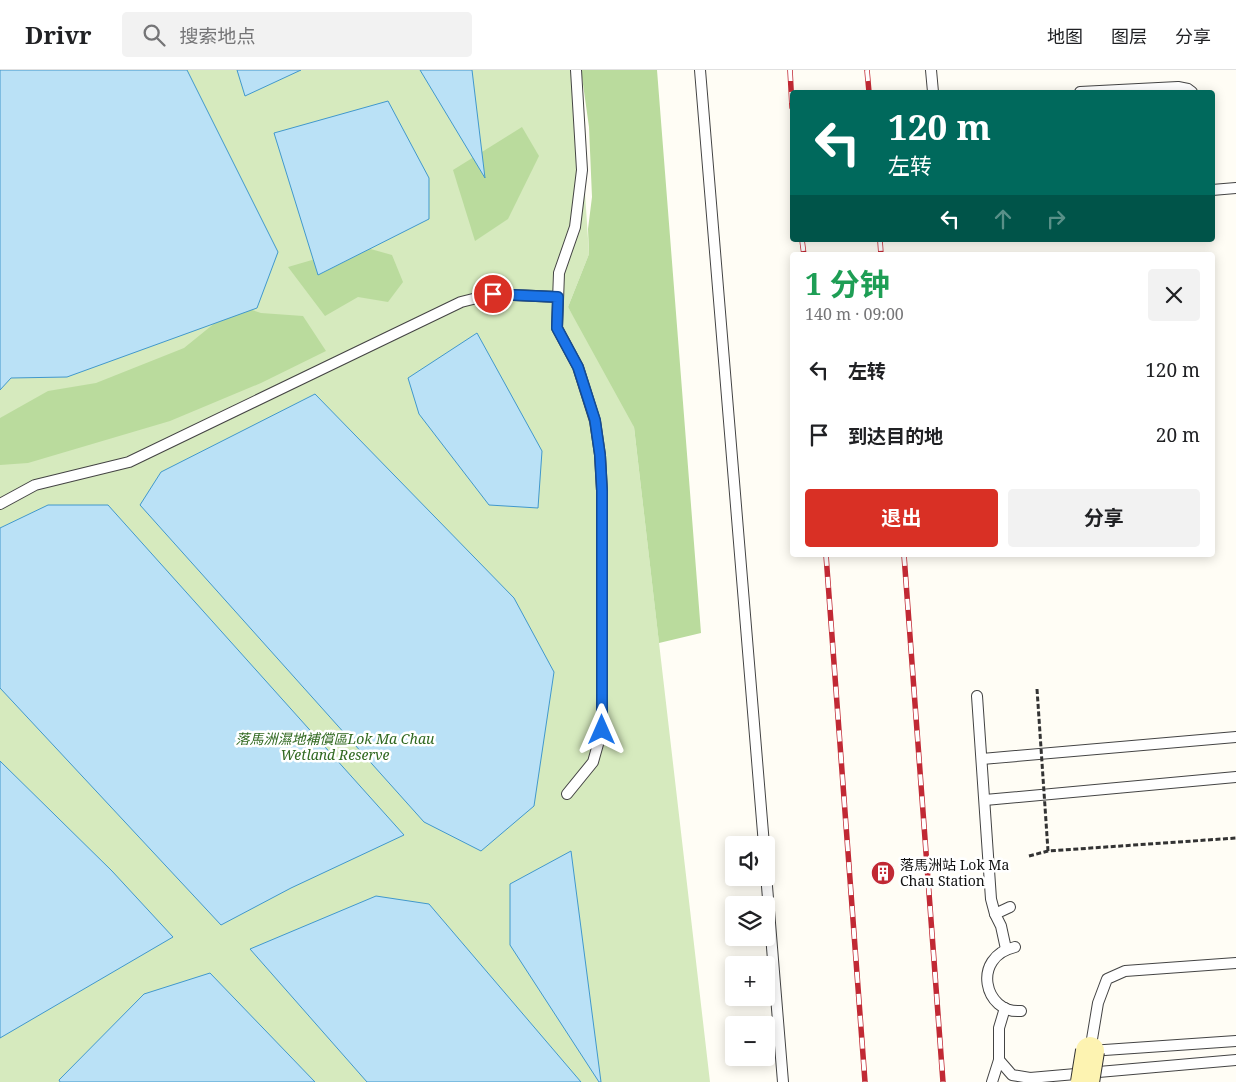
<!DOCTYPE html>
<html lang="zh">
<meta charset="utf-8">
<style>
:root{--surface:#fff;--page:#f2f2f2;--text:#202124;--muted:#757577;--line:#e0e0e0;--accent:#d93025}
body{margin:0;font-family:"Noto Serif","Noto Sans SC",serif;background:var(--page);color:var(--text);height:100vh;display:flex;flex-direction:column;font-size:19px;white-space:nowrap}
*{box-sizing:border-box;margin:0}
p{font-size:16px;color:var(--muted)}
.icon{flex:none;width:28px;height:28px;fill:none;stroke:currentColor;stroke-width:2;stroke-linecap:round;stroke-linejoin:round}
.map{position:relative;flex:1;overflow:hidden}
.sheet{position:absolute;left:790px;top:182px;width:425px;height:305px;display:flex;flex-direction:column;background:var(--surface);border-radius:5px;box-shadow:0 2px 12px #0003}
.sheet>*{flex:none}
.hud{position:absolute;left:790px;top:20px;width:425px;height:152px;border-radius:5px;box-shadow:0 2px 12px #0003;background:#00695c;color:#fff;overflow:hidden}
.buttons{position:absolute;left:725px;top:766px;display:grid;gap:10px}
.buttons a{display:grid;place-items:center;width:50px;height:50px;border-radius:5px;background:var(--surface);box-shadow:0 2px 12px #0003;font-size:25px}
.pin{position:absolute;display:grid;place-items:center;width:42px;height:42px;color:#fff;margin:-21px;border:2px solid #fff;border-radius:50%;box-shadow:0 1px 5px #0007}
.me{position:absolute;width:55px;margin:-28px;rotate:0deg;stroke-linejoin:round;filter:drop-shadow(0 0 4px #0008)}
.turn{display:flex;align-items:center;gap:18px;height:105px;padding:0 15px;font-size:22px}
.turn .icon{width:65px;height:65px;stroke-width:2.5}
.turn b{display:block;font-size:35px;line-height:42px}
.lanes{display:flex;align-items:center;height:48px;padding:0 15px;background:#0003;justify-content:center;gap:25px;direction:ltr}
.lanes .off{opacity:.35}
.round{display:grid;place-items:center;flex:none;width:52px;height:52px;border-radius:5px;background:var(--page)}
.head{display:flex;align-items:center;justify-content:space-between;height:85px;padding:0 15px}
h1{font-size:30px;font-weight:700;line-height:38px;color:#1e9e55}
.action{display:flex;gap:10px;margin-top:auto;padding:10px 15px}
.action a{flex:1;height:58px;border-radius:5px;background:var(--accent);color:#fff;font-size:20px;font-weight:700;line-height:58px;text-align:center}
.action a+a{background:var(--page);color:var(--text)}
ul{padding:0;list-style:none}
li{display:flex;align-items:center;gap:15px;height:65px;padding:0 15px}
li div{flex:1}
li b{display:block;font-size:19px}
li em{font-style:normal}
header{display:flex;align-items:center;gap:30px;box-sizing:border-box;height:70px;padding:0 25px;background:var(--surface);border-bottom:1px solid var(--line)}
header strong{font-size:24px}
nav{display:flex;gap:28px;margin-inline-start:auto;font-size:18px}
.search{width:350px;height:45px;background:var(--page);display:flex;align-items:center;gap:12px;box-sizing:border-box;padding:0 18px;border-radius:5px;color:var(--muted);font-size:19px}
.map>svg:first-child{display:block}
.green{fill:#d6eabe}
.forest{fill:#badb9d}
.water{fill:#bae1f6;stroke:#4198cc}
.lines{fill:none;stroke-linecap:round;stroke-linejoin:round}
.lane-casing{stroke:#444;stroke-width:12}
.path{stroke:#333;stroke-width:3;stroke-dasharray:5 2.5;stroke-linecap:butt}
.lane{stroke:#fff;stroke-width:10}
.rail-casing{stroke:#c12934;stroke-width:5.5}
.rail{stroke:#fff;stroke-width:4;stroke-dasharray:11;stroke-linecap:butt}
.secondary-bridge-casing{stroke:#333;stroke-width:30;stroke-linecap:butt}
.path-bridge{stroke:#333;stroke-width:3;stroke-dasharray:5 2.5;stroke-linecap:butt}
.secondary-bridge{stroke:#fdf3b1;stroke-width:28}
.route-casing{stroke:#114b97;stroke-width:12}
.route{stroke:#1a73e8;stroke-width:9}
.labels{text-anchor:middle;stroke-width:5;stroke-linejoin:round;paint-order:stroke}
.park-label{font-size:14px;font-style:italic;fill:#316920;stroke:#fff}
.poi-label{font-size:14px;fill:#111;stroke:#fff;text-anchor:start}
</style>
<header>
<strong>Drivr</strong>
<div class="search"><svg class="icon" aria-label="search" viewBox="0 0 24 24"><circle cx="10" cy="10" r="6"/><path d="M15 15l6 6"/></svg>搜索地点</div>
<nav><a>地图</a><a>图层</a><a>分享</a></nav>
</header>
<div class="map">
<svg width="1236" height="1012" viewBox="0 0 1236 1012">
<rect width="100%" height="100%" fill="#fffdf5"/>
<path class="green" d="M0,0H577L589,184L568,237L632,340L710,1012H0Z"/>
<g class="forest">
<path d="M581,0H657L701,563L659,573L634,357L568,237L589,184L588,159L592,127L589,57Z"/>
<path d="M522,57L539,86L508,149L475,171L453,100Z"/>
<path d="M360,176L392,185L403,212L388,232L358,227L325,246L288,197Z"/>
<path d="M237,235L261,243L303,246L326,281L261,313L170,351L28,393L0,395V348L48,321L96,313L184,278Z"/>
</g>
<g class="water">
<path d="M0,0H187L278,182L257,238L67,307L11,308L0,320Z"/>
<path d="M237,0H301L245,26Z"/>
<path d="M420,0H472L485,108Z"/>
<path d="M388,31L429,108V149L318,205L274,63Z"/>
<path d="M477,263L542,381L538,438L489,435L419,344L408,308Z"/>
<path d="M315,324L514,528L554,602L534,736L481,781L424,752L140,435L161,402Z"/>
<path d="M48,435H108L404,765L291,818L221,855L0,618V458Z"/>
<path d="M0,691L112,801L173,867L0,968Z"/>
<path d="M571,781L601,1012H599L510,875V814Z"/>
<path d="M376,826L429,834L581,1012H367L250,879Z"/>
<path d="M210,903L315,1012H60L59,1010L144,924Z"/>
</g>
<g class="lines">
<g class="lane-casing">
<g id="lane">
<path d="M700,0L764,775"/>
<path d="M931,0L933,22"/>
<path d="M1080,22L1178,17L1188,19L1192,22"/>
<path d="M1212,120L1236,118"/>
<path d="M0,434L35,415L129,392L461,232L493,224L558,227"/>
<path d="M977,626L991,829L995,844L1001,856L1006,879"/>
<path d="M982,689L1236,667"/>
<path d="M567,724L593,692L602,660V421L600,385L595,351L578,297L557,258L559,203L575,157L582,100L576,0"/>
<path d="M985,730L1236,707"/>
<path d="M766,804L783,1012"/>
<path d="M995,844L1010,837"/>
<path d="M1015,877C971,887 984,944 1021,941"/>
<path d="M1236,893L1125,901L1107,909L1098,933L1090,981L1236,971"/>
<path d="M999,990L1012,1005L1030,1008L1236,990"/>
<path d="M992,1012L999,990V958L1005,938"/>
</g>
</g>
<path class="path" d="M1029,786L1048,781L1236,768"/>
<use href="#lane" class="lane"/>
<g class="rail-casing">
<g id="rail">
<path d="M790,0L792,37"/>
<path d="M867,0L869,22"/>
<path d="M802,170L804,185"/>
<path d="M880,170L881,185"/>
<path d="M826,485L865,1012"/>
<path d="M904,485L943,1012"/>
</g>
</g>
<use href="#rail" class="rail"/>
<g class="secondary-bridge-casing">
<path id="secondary-bridge" d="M1085,1012L1090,981"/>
</g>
<path class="path-bridge" d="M1037,619L1048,781"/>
<use href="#secondary-bridge" class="secondary-bridge"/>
</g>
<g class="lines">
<g class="route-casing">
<path id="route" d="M493,224L558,227L557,258L578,297L595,350L600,385L602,421V660"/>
</g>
<use href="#route" class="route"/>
</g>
<defs>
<g id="building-disc" transform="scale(1.25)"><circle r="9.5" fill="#c12934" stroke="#fff"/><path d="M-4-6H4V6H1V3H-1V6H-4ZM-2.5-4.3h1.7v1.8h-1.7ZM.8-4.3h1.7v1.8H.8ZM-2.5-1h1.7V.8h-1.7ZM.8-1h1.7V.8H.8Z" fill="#fff"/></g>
</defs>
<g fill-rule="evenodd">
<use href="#building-disc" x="883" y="803"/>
</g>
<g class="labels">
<g class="park-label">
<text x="335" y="674">落馬洲濕地補償區Lok Ma Chau<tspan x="335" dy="16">Wetland Reserve</tspan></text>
</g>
<g class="poi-label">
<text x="900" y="800">落馬洲站 Lok Ma<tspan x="900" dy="16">Chau Station</tspan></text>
</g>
</g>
</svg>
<div class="buttons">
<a><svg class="icon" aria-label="sound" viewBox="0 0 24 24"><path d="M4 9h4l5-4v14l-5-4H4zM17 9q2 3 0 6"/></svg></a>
<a><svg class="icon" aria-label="layers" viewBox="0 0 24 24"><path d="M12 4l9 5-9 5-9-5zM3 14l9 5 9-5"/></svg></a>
<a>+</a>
<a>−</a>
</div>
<div class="pin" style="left:493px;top:224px;background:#d93025"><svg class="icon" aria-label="arrive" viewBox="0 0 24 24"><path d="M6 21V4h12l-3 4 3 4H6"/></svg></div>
<svg class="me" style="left:602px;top:660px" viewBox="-20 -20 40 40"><path d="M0-17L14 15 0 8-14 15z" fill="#1a73e8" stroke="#fff" stroke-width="4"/></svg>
<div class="hud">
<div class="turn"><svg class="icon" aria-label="left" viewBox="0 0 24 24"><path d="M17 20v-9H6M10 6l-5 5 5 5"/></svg><div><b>120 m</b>左转</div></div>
<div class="lanes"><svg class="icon" aria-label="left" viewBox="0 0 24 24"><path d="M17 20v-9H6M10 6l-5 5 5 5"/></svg><svg class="icon off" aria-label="ahead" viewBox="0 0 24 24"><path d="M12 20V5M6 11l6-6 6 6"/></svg><svg class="icon off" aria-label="right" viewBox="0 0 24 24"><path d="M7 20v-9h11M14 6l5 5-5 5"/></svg></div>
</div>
<section class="sheet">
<div class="head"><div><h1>1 分钟</h1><p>140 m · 09:00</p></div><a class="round"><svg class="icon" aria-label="close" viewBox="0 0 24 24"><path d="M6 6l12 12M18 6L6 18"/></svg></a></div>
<ul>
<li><svg class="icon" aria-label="left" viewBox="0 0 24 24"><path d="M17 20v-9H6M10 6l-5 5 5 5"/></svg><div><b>左转</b></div><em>120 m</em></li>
<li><svg class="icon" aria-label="arrive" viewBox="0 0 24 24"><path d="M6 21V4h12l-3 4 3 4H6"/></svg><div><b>到达目的地</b></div><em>20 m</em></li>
</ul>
<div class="action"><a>退出</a><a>分享</a></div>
</section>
</div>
